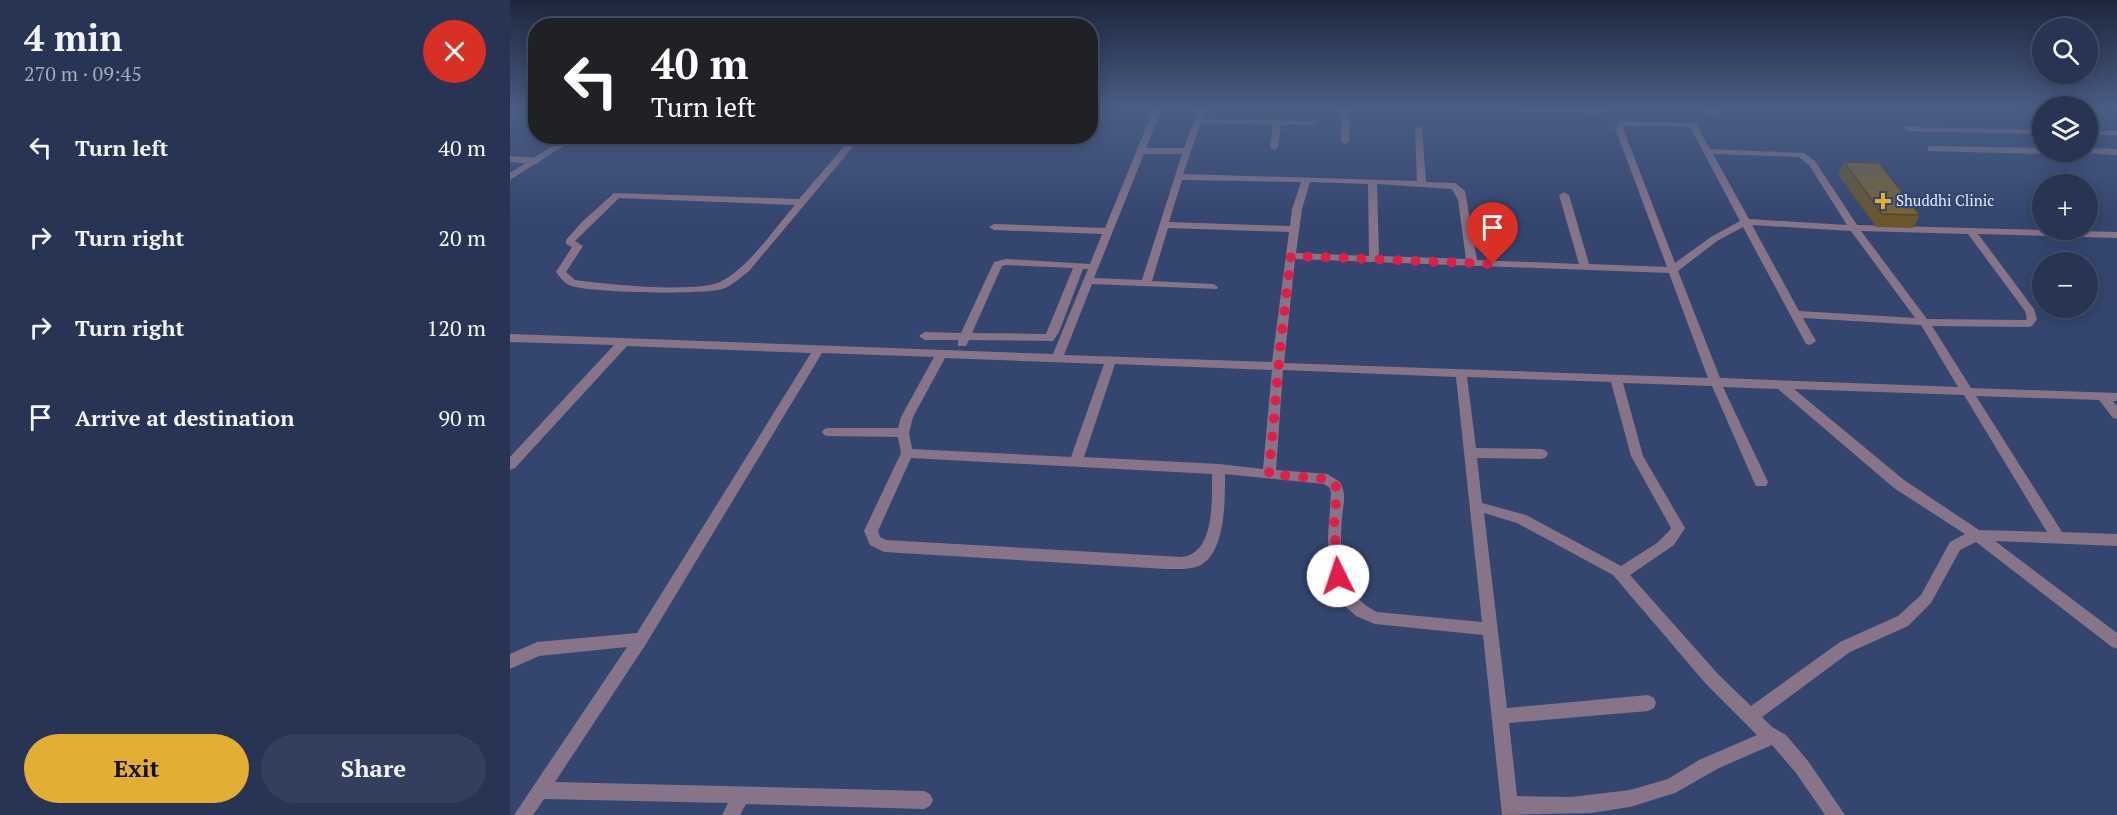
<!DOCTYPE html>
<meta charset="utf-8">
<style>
:root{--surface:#273453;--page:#333f5d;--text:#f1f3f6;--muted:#a4aab8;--line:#434f6a;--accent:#e2af34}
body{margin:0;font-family:"PT Serif",serif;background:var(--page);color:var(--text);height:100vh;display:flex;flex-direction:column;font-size:22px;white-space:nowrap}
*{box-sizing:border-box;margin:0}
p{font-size:20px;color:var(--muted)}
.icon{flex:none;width:33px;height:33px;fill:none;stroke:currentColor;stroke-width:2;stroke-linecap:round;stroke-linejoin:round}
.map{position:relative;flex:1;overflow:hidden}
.side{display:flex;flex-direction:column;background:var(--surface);width:510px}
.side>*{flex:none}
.guide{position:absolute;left:18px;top:18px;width:570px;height:126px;border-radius:24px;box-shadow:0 3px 15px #0003,0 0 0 2px var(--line);background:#202124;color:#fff;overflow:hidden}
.buttons{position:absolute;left:1522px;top:18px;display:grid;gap:12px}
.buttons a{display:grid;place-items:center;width:66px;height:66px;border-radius:50%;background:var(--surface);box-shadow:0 3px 15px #0003,0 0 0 2px var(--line);font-size:30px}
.pin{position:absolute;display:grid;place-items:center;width:51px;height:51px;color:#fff;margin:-62px -26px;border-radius:50% 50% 50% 0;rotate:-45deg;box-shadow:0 0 6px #0007}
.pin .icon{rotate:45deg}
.me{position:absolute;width:66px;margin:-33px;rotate:356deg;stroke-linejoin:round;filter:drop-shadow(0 0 4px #0008)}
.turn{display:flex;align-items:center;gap:21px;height:126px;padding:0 24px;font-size:27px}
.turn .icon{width:78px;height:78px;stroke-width:2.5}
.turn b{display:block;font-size:42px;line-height:51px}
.round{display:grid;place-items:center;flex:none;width:63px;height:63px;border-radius:32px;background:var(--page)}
.head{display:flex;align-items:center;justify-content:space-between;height:102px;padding:0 24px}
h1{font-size:36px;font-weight:800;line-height:45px}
.action{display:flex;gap:12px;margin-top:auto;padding:12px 24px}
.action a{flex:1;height:69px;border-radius:36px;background:var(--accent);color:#111;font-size:24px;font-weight:800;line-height:69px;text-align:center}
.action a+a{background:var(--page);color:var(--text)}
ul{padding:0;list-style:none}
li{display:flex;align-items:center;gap:18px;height:90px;padding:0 24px}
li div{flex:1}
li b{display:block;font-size:22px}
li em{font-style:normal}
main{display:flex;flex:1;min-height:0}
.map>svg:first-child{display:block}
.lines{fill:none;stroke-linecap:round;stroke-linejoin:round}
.minor{fill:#887488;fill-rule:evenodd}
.tertiary{fill:#887488;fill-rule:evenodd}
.wall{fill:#69562c}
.building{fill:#7a6433;stroke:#554624;stroke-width:1.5}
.route{stroke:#e11d48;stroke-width:10;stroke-dasharray:0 18}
.poi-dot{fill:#e2af34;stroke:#34466f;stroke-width:2}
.labels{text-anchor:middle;stroke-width:4.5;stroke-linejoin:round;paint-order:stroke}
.far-poi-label{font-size:15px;fill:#e1eafe;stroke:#34466f;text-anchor:start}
</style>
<main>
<section class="side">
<div class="head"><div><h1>4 min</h1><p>270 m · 09:45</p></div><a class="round" style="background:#d93025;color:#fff"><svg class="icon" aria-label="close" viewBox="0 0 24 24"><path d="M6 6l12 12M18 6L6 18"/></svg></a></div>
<ul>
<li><svg class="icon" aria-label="left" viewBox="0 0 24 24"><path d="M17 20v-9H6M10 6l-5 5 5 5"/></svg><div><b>Turn left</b></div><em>40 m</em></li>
<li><svg class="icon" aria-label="right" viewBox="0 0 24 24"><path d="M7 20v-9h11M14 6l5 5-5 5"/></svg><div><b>Turn right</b></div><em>20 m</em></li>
<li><svg class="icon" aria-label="right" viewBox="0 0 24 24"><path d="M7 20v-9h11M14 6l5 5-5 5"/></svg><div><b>Turn right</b></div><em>120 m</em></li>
<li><svg class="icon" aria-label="arrive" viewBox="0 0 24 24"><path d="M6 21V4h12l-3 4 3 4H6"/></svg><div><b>Arrive at destination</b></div><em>90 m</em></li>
</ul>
<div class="action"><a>Exit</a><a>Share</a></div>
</section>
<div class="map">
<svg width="1607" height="815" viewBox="0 0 1607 815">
<rect width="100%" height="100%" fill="#34466f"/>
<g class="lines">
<g class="minor">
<path d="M644,108H652L636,148H674L689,108H697L693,119L802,121L806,123L802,125H771L768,147L764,150L760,147L763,125L691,123L673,174L907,181L905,128L912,126L916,182L945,183L955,191L967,260L1069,264L1049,195L1054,192L1059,195L1079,264L1157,267L1105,128L1109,121H1112L1186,123L1200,149L1294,153L1305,161L1347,225L1607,232V238L1468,234L1524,309L1527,319L1522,326L1518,327L1422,326L1461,388L1607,393V401H1603L1607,407V419L1603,418L1589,400L1466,396L1552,532L1607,534V546L1485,541L1607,633V649L1602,647L1466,542L1450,550L1421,603L1398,626L1340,652L1252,717L1262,727L1276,735L1298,761L1335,815H1315L1286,773L1262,745L1209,768L1165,793L1120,807L1081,813L992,815L973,635L865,624L846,616L836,607L827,591L819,566L818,537L821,493L820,488L814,484L715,474C715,500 716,553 689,566C679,570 667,569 656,569L374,552L360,545L354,531L391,453L388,437L318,436L314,435L312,432L314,429L318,428H388L391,417L424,357L312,353L136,644L45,782L414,791L420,794L423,800L420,806L414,809L236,804L230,815H212L218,803L34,799L23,815H4L117,647L29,656L0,669V654L27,642L127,633L301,353L117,346L5,468L0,470V457L104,345L0,342V334L543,354L578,269H573L549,332L543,341L459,340L456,346H448V340H415L409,336L415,332L451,333L484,262L496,259L580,264L592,234L484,230L479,227L484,224L595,228ZM1115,126L1180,127L1230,221L1201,237L1165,263L1113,128ZM634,154H672L632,280L584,278ZM1203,154L1289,157L1299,165L1337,225L1239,219ZM672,180L791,182L782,209L780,226L659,222ZM800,182L858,184L859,256L786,253L792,209ZM867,184L942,189L948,200L956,259L869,256ZM1242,225L1341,231L1405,318L1289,311ZM1233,227L1296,344L1300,345L1306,341L1293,318L1411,325L1448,387L1210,378L1168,271L1207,241ZM658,228L779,232L762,362L554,355L582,284L707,289L708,287L703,284L642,281ZM1351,231L1458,234L1515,311L1517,319L1515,320L1417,319ZM785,259L1159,273L1198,378L774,363ZM496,265L563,268L536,334L462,333L492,266ZM435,358L594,364L561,457L402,449L399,433L403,417ZM605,364L762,370L753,469L709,464L574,457ZM773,370L946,377L972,622L867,612C829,593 829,555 832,518C833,505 837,494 830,482L817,474L766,470ZM957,377L1101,382L1121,456L1161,528L1160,530L1147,543L1111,566L1016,515L972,503L967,458L1032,459L1036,457L1038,454L1036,451L1032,449L966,448ZM1113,383L1202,386L1244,482L1246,486H1256L1258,482L1213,387L1268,389L1384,488L1455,534L1440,542L1411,595L1388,616L1330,642L1241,706L1208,674L1120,575L1164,545L1175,528L1133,456ZM1284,389L1454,395L1537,532L1469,530L1394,480ZM401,458L702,474C702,499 705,555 671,557L376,540L370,537L368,531ZM974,513L1007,523L1103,575L1196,684L1247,735L1189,760L1158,779L1120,790L1061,797L1007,796L999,723L1138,711L1144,708L1146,703L1144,698L1138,695L997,708Z"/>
<path d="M831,108H839V141L835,144L831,141Z"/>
<path d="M992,108L1086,110L1102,108L1087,114L996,110Z"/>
<path d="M1196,108H1204L1208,115L1201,117Z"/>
<path d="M1395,127L1533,130V134L1398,131L1394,129Z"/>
<rect x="1578" y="131" width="29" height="4"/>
<path d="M343,136H352L239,271C230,278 222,286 212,289C193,295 75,293 59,285C54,283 49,276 46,272L62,247L56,244V240L72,222L104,193L289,199ZM109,198L285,205C264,229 240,266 212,281C189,294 94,284 65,280L56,272L73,246L65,241Z"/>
<path d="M1421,146L1533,148V152H1537L1533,154L1418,151V147Z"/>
<path d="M1578,148L1607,149V155L1575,153L1574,152H1578Z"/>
<path d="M0,156L26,158L30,161L26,164L0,162Z"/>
</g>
<path class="tertiary" d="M58,136H69L0,180V173Z"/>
</g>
<path class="wall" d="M1334,162L1410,215L1403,228L1366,227L1328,174Z"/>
<path class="building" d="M1334,162L1369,163L1410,215L1372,214Z"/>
<linearGradient id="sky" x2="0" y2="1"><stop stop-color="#1d263d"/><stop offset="0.49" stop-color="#4a5d85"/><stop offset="1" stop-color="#4a5d85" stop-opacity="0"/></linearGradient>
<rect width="1607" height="222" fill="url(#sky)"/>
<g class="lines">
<path class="route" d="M828,576L824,525L827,489L824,483L817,479L759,474L771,339L781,256L983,264"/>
</g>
<path class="poi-dot" d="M1370 192h6v6h6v6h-6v6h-6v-6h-6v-6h6z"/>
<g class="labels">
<g class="far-poi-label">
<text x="1386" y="206">Shuddhi Clinic</text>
</g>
</g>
</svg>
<div class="buttons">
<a><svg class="icon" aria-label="search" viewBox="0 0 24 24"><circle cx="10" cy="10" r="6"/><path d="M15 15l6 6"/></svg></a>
<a><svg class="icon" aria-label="layers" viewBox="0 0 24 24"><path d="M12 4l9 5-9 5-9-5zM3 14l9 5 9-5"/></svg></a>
<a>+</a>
<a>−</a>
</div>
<div class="pin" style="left:983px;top:264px;background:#d93025"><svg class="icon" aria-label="arrive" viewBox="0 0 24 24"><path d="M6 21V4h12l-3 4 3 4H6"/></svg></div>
<svg class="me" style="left:828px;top:576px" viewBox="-20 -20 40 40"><circle r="19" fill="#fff"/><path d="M0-13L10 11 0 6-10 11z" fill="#e11d48"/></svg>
<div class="guide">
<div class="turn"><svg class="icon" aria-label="left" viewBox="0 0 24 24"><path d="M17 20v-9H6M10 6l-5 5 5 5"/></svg><div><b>40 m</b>Turn left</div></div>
</div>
</div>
</main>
